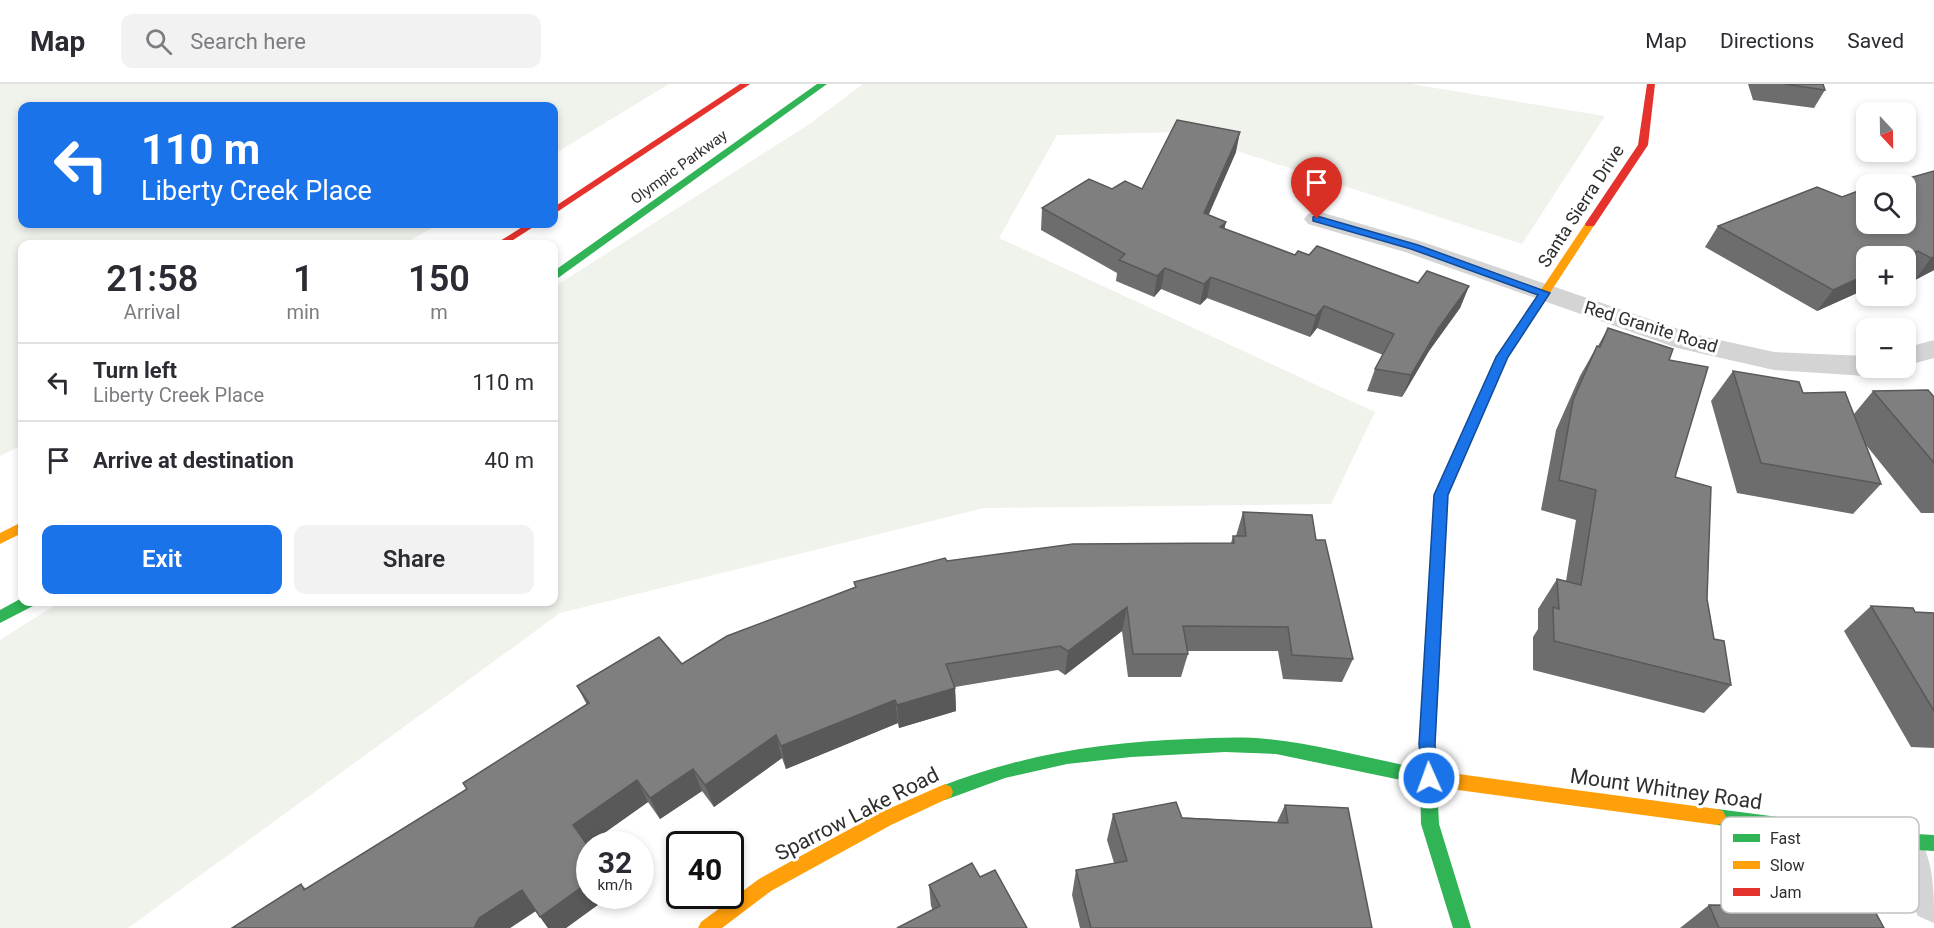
<!DOCTYPE html>
<meta charset="utf-8">
<style>
:root{--surface:#fff;--page:#f2f2f3;--text:#2b2b33;--muted:#7c7c81;--line:#e1e1e2;--accent:#1a73e8}
body{margin:0;font-family:Roboto,sans-serif;background:var(--page);color:var(--text);height:100vh;display:flex;flex-direction:column;font-size:22px;white-space:nowrap}
*{box-sizing:border-box;margin:0}
p{font-size:20px;color:var(--muted)}
.icon{flex:none;width:33px;height:33px;fill:none;stroke:currentColor;stroke-width:2;stroke-linecap:round;stroke-linejoin:round}
.map{position:relative;flex:1;overflow:hidden}
.drawer{position:absolute;left:18px;top:156px;width:540px;height:366px;display:flex;flex-direction:column;background:var(--surface);border-radius:12px;box-shadow:0 3px 9px #0003}
.drawer>*{flex:none}
.banner{position:absolute;left:18px;top:18px;width:540px;height:126px;border-radius:12px;box-shadow:0 3px 9px #0003;background:#1a73e8;color:#fff;overflow:hidden}
.needle{width:39px;rotate:158deg}
.controls{position:absolute;left:1856px;top:18px;display:grid;gap:12px}
.controls a{display:grid;place-items:center;width:60px;height:60px;border-radius:12px;background:var(--surface);box-shadow:0 3px 9px #0003;font-size:30px}
.speed{position:absolute;left:576px;top:747px;display:flex;gap:12px;font-size:30px;font-weight:700;text-align:center}
.speed>*{display:grid;place-content:center;width:78px;height:78px;border-radius:50%;background:var(--surface);box-shadow:0 3px 9px #0003;line-height:1}
.speed small{font-size:15px;font-weight:400}
.speed .limit{border:3px solid #111;border-radius:9px;background:#fff;color:#111}
.pin{position:absolute;display:grid;place-items:center;width:51px;height:51px;color:#fff;margin:-62px -26px;border-radius:50% 50% 50% 0;rotate:-45deg;box-shadow:0 0 6px #0007}
.pin .icon{rotate:45deg}
.me{position:absolute;width:66px;margin:-33px;rotate:358deg;stroke-linejoin:round;filter:drop-shadow(0 0 4px #0008)}
.turn{display:flex;align-items:center;gap:21px;height:126px;padding:0 24px;font-size:27px}
.turn .icon{width:78px;height:78px;stroke-width:2.5}
.turn b{display:block;font-size:42px;line-height:51px}
.eta{display:flex;justify-content:space-evenly;align-items:center;height:102px;text-align:center}
.eta b{font-size:36px;font-weight:600;line-height:42px}
.action{display:flex;gap:12px;margin-top:auto;padding:12px 24px}
.action a{flex:1;height:69px;border-radius:12px;background:var(--accent);color:#fff;font-size:24px;font-weight:600;line-height:69px;text-align:center}
.action a+a{background:var(--page);color:var(--text)}
ul{padding:0;list-style:none}
li{display:flex;align-items:center;gap:18px;height:78px;padding:0 24px;border-top:2px solid var(--line)}
li div{flex:1}
li b{display:block;font-size:22px}
li em{font-style:normal}
header{display:flex;align-items:center;gap:36px;box-sizing:border-box;height:84px;padding:0 30px;background:var(--surface);border-bottom:2px solid var(--line)}
header strong{font-size:28px}
nav{display:flex;gap:33px;margin-inline-start:auto;font-size:21px}
.search{width:420px;height:54px;background:var(--page);display:flex;align-items:center;gap:15px;box-sizing:border-box;padding:0 21px;border-radius:12px;color:var(--muted);font-size:22px}
.map>svg:first-child{display:block}
.green{fill:#f0f2ec}
.lines{fill:none;stroke-linecap:round;stroke-linejoin:round}
.street{fill:#d4d4d4;fill-rule:evenodd}
.fast{fill:#30b455;fill-rule:evenodd}
.slow{fill:#ff9f0a;fill-rule:evenodd}
.jam{fill:#e5322d;fill-rule:evenodd}
.wall{fill:#6d6d6d}
.shaded-wall{fill:#595959}
.building{fill:#7f7f7f;stroke:#595959;stroke-width:1.5}
.route{fill:#1a73e8;stroke:#114b97;stroke-width:1.5}
.labels{text-anchor:middle;stroke-width:6;stroke-linejoin:round;paint-order:stroke}
.far-street-label{font-size:15px;fill:#2f2f2f;stroke:#fff}
.street-label{font-size:18px;fill:#2f2f2f;stroke:#fff}
.near-street-label{font-size:21px;fill:#2f2f2f;stroke:#fff}
.key{fill:#fff;stroke:#c1c1c1;stroke-width:1.5}
.key-label{font-size:16px;fill:#2f2f2f}
</style>
<header>
<strong>Map</strong>
<div class="search"><svg class="icon" aria-label="search" viewBox="0 0 24 24"><circle cx="10" cy="10" r="6"/><path d="M15 15l6 6"/></svg>Search here</div>
<nav><a>Map</a><a>Directions</a><a>Saved</a></nav>
</header>
<div class="map">
<svg width="1934" height="844" viewBox="0 0 1934 844">
<rect width="100%" height="100%" fill="#fff"/>
<g class="green">
<path d="M0,0H669L554,70V22H22V140H439L404,160H22V361L0,372Z"/>
<path d="M863,0H1411L1605,32L1522,160L1179,48L1057,51L999,154L1375,328L1331,420L984,424L560,529L128,844H0V556L60,518H554V203L811,39Z"/>
</g>
<g class="lines">
<g class="street">
<path d="M1317,127L1423,158L1693,250L1774,268L1866,272V284H1880L1876,289L1866,292L1774,286L1677,264L1405,168L1308,140L1304,135L1308,130Z"/>
<path d="M1934,256V274L1905,282V264Z"/>
<path d="M1899,737C1934,754 1934,801 1934,839L1918,832L1878,757L1884,743Z"/>
</g>
<g class="fast">
<path d="M817,0H827L558,194L554,195V187Z"/>
<path d="M22,514V518H35L33,522L0,539V526Z"/>
<path d="M1432,571L1437,572L1440,577L1435,660L1436,687L1457,692L1459,697L1457,702L1451,705L1437,702L1439,740L1471,844H1453L1421,740L1420,700L1276,670L1225,668L1131,673L1067,680L1005,694L945,716L939,713L937,708L939,703C1020,671 1102,658 1189,655C1215,654 1241,652 1267,655C1318,660 1369,675 1420,684L1419,660L1424,577L1427,572Z"/>
<path d="M1717,725L1899,749L1934,751V767L1899,765L1717,741L1711,739L1708,733L1711,727Z"/>
</g>
<g class="slow">
<path d="M1590,137L1595,140L1508,273L1448,411L1440,577L1437,582L1432,583L1427,582L1424,577L1434,411L1496,273L1585,140Z"/>
<path d="M22,438V449L0,460V449Z"/>
<path d="M1451,689L1717,725L1723,727L1726,733L1723,739L1717,741L1451,705L1445,702L1443,697L1445,692Z"/>
<path d="M945,700L951,703L953,708L951,713L891,741L771,807L722,844H698L701,838L759,795L879,729Z"/>
</g>
<g class="jam">
<path d="M740,0H750L554,130V123Z"/>
<path d="M1647,0H1655L1648,61L1594,142H1586L1585,140L1638,61Z"/>
<path d="M527,140H538L507,160H495Z"/>
</g>
</g>
<g class="wall">
<path d="M1748,0H1823L1825,6L1814,24L1753,16Z"/>
<path d="M1236,68L1208,131L1226,138L1224,145L1295,171H1309L1418,199L1469,202L1460,224L1429,267L1402,313L1367,307L1375,285L1383,271L1317,244L1310,253L1207,214L1200,221L1161,205L1154,213L1116,197L1117,189L1041,146L1042,124L1112,105H1142Z"/>
<path d="M1934,87V186L1915,196L1905,191V172H1866V205L1817,227L1705,163L1718,142L1842,113Z"/>
<path d="M1608,244L1669,276L1675,393L1707,515L1714,555L1731,601L1704,629L1533,586V553L1538,545V525L1557,495L1566,497L1576,436L1541,426L1556,346L1580,292L1597,262H1598Z"/>
<path d="M1733,287L1803,309L1854,330L1873,307L1934,313V429H1921L1866,361L1881,400L1853,430L1737,409L1711,317Z"/>
<path d="M1243,428L1316,456L1353,575L1342,598L1283,595L1278,567H1187L1188,570L1181,593H1128L1122,547L1065,591L1058,586L955,603L956,627L899,644L898,639L786,685L782,674L714,723L702,707L660,735L648,718L587,761L610,812L566,844H548L536,827L510,844H232L301,800L306,805L467,705L587,621L577,602L682,580L855,503L854,498L947,477L1231,459L1233,452H1236Z"/>
<path d="M1871,522L1915,528L1934,529V664L1911,663L1844,547Z"/>
<path d="M1285,721L1372,844H1080L1072,811L1076,786L1114,779L1107,756L1113,730L1277,738Z"/>
<path d="M980,793L1027,844L933,826L931,822L929,801Z"/>
<path d="M1709,821L1884,844H1680Z"/>
</g>
<g class="shaded-wall">
<path d="M1240,48L1236,68L1200,151L1204,129Z"/>
<path d="M1226,138L1221,159L1220,143Z"/>
<path d="M1918,167L1905,184V173Z"/>
<path d="M1934,173V186L1915,196L1931,174Z"/>
<path d="M1165,184L1161,205L1154,213L1157,192Z"/>
<path d="M1866,191V205L1817,227L1833,206Z"/>
<path d="M1211,193L1207,214L1200,221L1204,200Z"/>
<path d="M1469,202L1460,224L1429,267L1402,313L1411,291L1438,245Z"/>
<path d="M1324,222L1317,244L1310,253L1316,232Z"/>
<path d="M1127,523L1122,547L1065,591L1068,567Z"/>
<path d="M955,604L956,627L899,644L897,621Z"/>
<path d="M895,616L898,639L786,685L781,662Z"/>
<path d="M776,651L782,674L714,723L705,701Z"/>
<path d="M693,685L702,707L660,735L650,714Z"/>
<path d="M637,696L648,718L586,762L573,741Z"/>
<path d="M590,797V812H610L566,844H548L540,833Z"/>
<path d="M522,806L537,826L510,844H474L479,834Z"/>
</g>
<g class="building">
<path d="M1784,0H1823L1825,6Z"/>
<path d="M1177,36L1240,48L1204,129L1226,138L1220,143L1295,171L1298,167L1309,171L1317,162L1418,199L1427,187L1469,202L1438,245L1411,291L1375,285L1394,250L1324,222L1316,232L1211,193L1204,200L1165,184L1157,192L1119,176L1125,170L1042,124L1089,95L1112,105L1125,97L1142,105Z"/>
<path d="M1934,87V173L1931,174L1918,167L1905,173V172H1866V191L1833,206L1718,142L1817,103L1842,113L1866,104V140H1905V100H1876L1883,98L1888,100Z"/>
<path d="M1608,244L1673,265L1669,276L1708,283L1675,393L1711,403L1707,515L1714,555L1724,557L1731,601L1554,557L1553,523L1559,525L1557,495L1581,501L1596,406L1559,396L1573,316L1597,262L1600,263Z"/>
<path d="M1733,287L1799,298L1803,309L1845,308L1881,400L1761,379Z"/>
<path d="M1928,306L1934,313V379L1873,307Z"/>
<path d="M1243,428L1312,431L1316,456H1325L1353,575L1292,571L1288,543L1183,542L1188,570H1133L1127,523L1068,567L1060,562L946,580L955,604L897,621L895,616L781,662L776,651L705,701L693,685L650,714L637,696L573,741L590,765V797L540,833L522,806L479,834L474,844H232L301,800L304,806L467,705L463,699L589,619L577,602L659,553L682,580L727,552L856,503L854,498L945,474L947,477L1073,460L1234,459L1233,452H1246Z"/>
<path d="M1871,522L1913,524L1915,528L1934,529V627Z"/>
<path d="M1176,718L1182,734L1288,739L1285,721L1348,724L1372,844H1091L1076,786L1127,777L1113,730Z"/>
<path d="M972,779L980,793L995,786L1027,844H897L940,822L929,801Z"/>
<path d="M1709,821L1872,822L1884,844H1719Z"/>
</g>
<path class="route" d="M1317,132L1418,161L1550,209L1508,273L1448,411L1435,660L1437,694L1435,700L1429,702L1423,700L1419,660L1434,411L1496,273L1538,211L1411,165L1313,137V133Z"/>
<g class="labels">
<g class="far-street-label">
<text transform="translate(679 83) rotate(-36)" y="5">Olympic Parkway</text>
</g>
<g class="street-label">
<text transform="translate(1581 122) rotate(-57)" y="6">Santa Sierra Drive</text>
<text transform="translate(1651 243) rotate(17)" y="6">Red Granite Road</text>
</g>
<g class="near-street-label">
<text transform="translate(1666 705) rotate(8)" y="7">Mount Whitney Road</text>
<text transform="translate(857 730) rotate(-27)" y="7">Sparrow Lake Road</text>
</g>
</g>
<rect x="1721" y="733" width="198" height="96" rx="9" class="key"/>
<rect x="1733" y="750" width="27" height="8" fill="#30b455"/>
<rect x="1733" y="777" width="27" height="8" fill="#ff9f0a"/>
<rect x="1733" y="804" width="27" height="8" fill="#e5322d"/>
<g class="key-label">
<text x="1770" y="760">Fast</text>
<text x="1770" y="787">Slow</text>
<text x="1770" y="814">Jam</text>
</g>
</svg>
<div class="controls">
<a><svg class="needle" viewBox="-14 -14 28 28"><path d="M0-13l5 13h-10z" fill="#e53935"/><path d="M0 13l5-13h-10z" fill="#7c7c81"/></svg></a>
<a><svg class="icon" aria-label="search" viewBox="0 0 24 24"><circle cx="10" cy="10" r="6"/><path d="M15 15l6 6"/></svg></a>
<a>+</a>
<a>−</a>
</div>
<div class="speed"><div>32<small>km/h</small></div><div class="limit">40</div></div>
<div class="pin" style="left:1317px;top:135px;background:#d93025"><svg class="icon" aria-label="arrive" viewBox="0 0 24 24"><path d="M6 21V4h12l-3 4 3 4H6"/></svg></div>
<svg class="me" style="left:1429px;top:694px" viewBox="-20 -20 40 40"><circle r="17" fill="#1a73e8" stroke="#fff" stroke-width="3"/><path d="M0-11L8 9 0 5-8 9z" fill="#fff"/></svg>
<div class="banner">
<div class="turn"><svg class="icon" aria-label="left" viewBox="0 0 24 24"><path d="M17 20v-9H6M10 6l-5 5 5 5"/></svg><div><b>110 m</b>Liberty Creek Place</div></div>
</div>
<section class="drawer">
<div class="eta">
<div><b>21:58</b><p>Arrival</p></div>
<div><b>1</b><p>min</p></div>
<div><b>150</b><p>m</p></div>
</div>
<ul>
<li><svg class="icon" aria-label="left" viewBox="0 0 24 24"><path d="M17 20v-9H6M10 6l-5 5 5 5"/></svg><div><b>Turn left</b><p>Liberty Creek Place</p></div><em>110 m</em></li>
<li><svg class="icon" aria-label="arrive" viewBox="0 0 24 24"><path d="M6 21V4h12l-3 4 3 4H6"/></svg><div><b>Arrive at destination</b></div><em>40 m</em></li>
</ul>
<div class="action"><a>Exit</a><a>Share</a></div>
</section>
</div>
